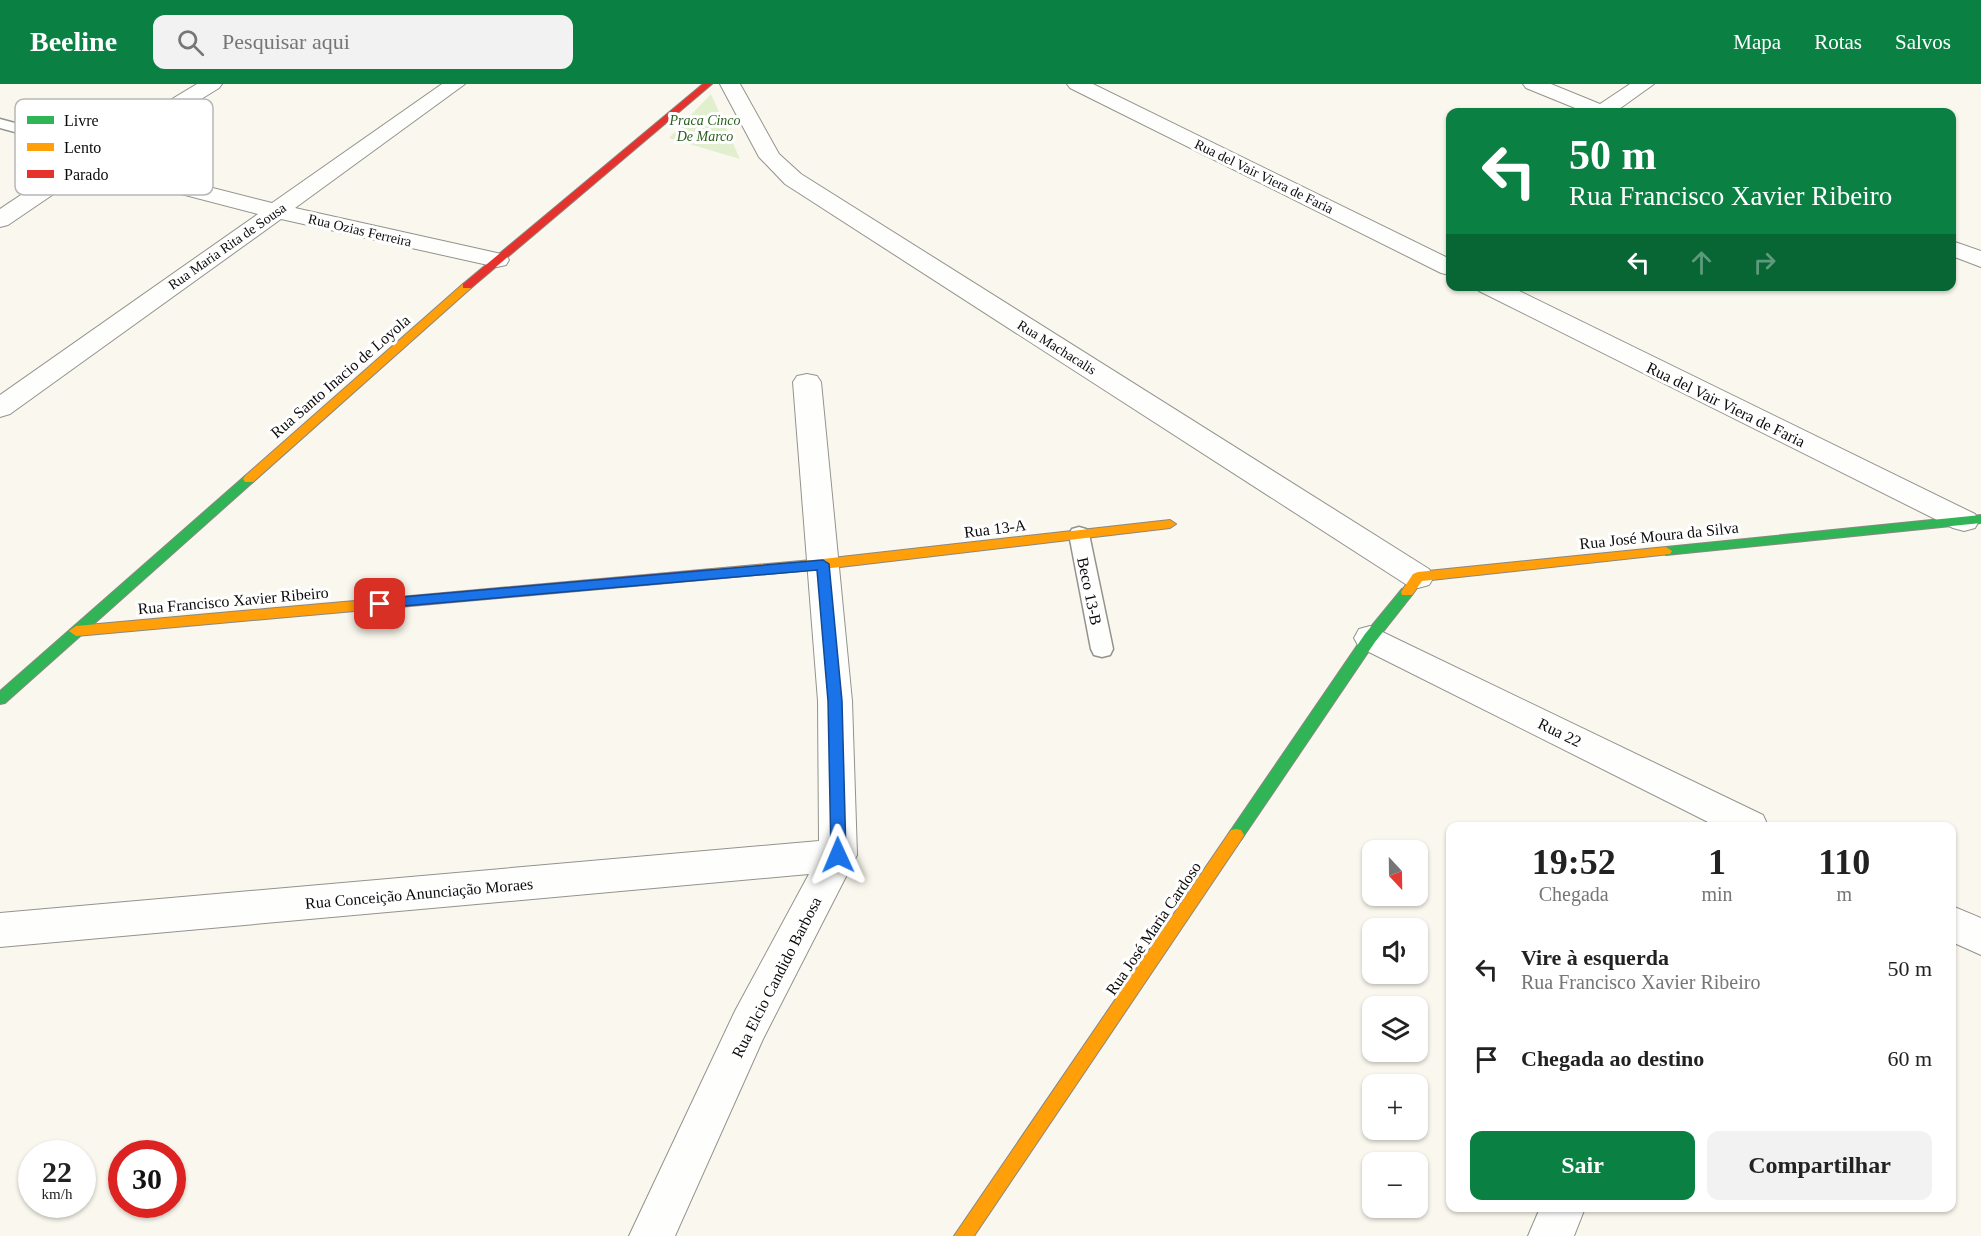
<!DOCTYPE html>
<html lang="pt">
<meta charset="utf-8">
<style>
:root{--surface:#fff;--page:#f2f2f2;--text:#222;--muted:#767676;--accent:#0b8043}
body{margin:0;font-family:"Times New Roman",serif;background:var(--page);color:var(--text);height:100vh;display:flex;flex-direction:column;font-size:22px;white-space:nowrap}
*{box-sizing:border-box;margin:0}
p{font-size:20px;color:var(--muted)}
.icon{flex:none;width:33px;height:33px;fill:none;stroke:currentColor;stroke-width:2;stroke-linecap:round;stroke-linejoin:round}
.map{position:relative;flex:1;overflow:hidden}
.details{position:absolute;left:1446px;top:738px;width:510px;height:390px;display:flex;flex-direction:column;background:var(--surface);border-radius:12px;box-shadow:0 2px 4px #0004}
.details>*{flex:none}
.guide{position:absolute;left:1446px;top:24px;width:510px;height:183px;border-radius:12px;box-shadow:0 2px 4px #0004;background:#0b8043;color:#fff;overflow:hidden}
.needle{width:39px;rotate:158deg}
.controls{position:absolute;left:1362px;top:756px;display:grid;gap:12px}
.controls a{display:grid;place-items:center;width:66px;height:66px;border-radius:12px;background:var(--surface);box-shadow:0 2px 4px #0004;font-size:30px}
.speed{position:absolute;left:18px;top:1056px;display:flex;gap:12px;font-size:30px;font-weight:700;text-align:center}
.speed>*{display:grid;place-content:center;width:78px;height:78px;border-radius:50%;background:var(--surface);box-shadow:0 2px 4px #0004;line-height:1}
.speed small{font-size:15px;font-weight:400}
.speed .limit{border:9px solid #d22;background:#fff;color:#111}
.pin{position:absolute;display:grid;place-items:center;width:51px;height:51px;color:#fff;margin:-26px;border-radius:12px;box-shadow:0 3px 9px #0006}
.me{position:absolute;width:66px;margin:-33px;rotate:359deg;stroke-linejoin:round;filter:drop-shadow(0 0 4px #0008)}
.turn{display:flex;align-items:center;gap:21px;height:126px;padding:0 24px;font-size:27px}
.turn .icon{width:78px;height:78px;stroke-width:2.5}
.turn b{display:block;font-size:42px;line-height:51px}
.lanes{display:flex;align-items:center;height:57px;padding:0 24px;background:#0003;justify-content:center;gap:30px;direction:ltr}
.lanes .off{opacity:.35}
.eta{display:flex;justify-content:space-evenly;align-items:center;height:102px;text-align:center}
.eta b{font-size:36px;font-weight:700;line-height:42px}
.cta{display:flex;gap:12px;margin-top:auto;padding:12px 24px}
.cta a{flex:1;height:69px;border-radius:12px;background:var(--accent);color:#fff;font-size:24px;font-weight:700;line-height:69px;text-align:center}
.cta a+a{background:var(--page);color:var(--text)}
ul{padding:0;list-style:none}
li{display:flex;align-items:center;gap:18px;height:90px;padding:0 24px}
li div{flex:1}
li b{display:block;font-size:22px}
li em{font-style:normal}
header{display:flex;align-items:center;gap:36px;box-sizing:border-box;height:84px;padding:0 30px;background:var(--accent);color:#fff}
header strong{font-size:28px}
nav{display:flex;gap:33px;margin-inline-start:auto;font-size:21px}
.search{width:420px;height:54px;background:var(--page);display:flex;align-items:center;gap:15px;box-sizing:border-box;padding:0 21px;border-radius:12px;color:var(--muted);font-size:22px}
.map>svg:first-child{display:block}
.green{fill:#e2efce}
.lines{fill:none;stroke-linecap:round;stroke-linejoin:round}
.lane-casing{stroke:#93928d;stroke-width:3}
.street-casing{stroke:#93928d;stroke-width:2}
.fast-casing{stroke:#898884;stroke-width:2}
.slow-casing{stroke:#898884;stroke-width:2}
.jam-casing{stroke:#898884;stroke-width:2}
.lane{fill:#fefefc;fill-rule:evenodd}
.street{fill:#fefefc;fill-rule:evenodd}
.fast{fill:#30b455;fill-rule:evenodd}
.slow{fill:#ff9f0a;fill-rule:evenodd}
.jam{fill:#e5322d;fill-rule:evenodd}
.route{fill:#1a73e8;stroke:#114b97;stroke-width:1.5}
.labels{text-anchor:middle;stroke-width:6;stroke-linejoin:round;paint-order:stroke}
.far-park-label{font-size:14px;font-style:italic;fill:#2a601d;stroke:#fff}
.far-street-label{font-size:14px;fill:#0b0b0b;stroke:#fff}
.street-label{font-size:16px;fill:#0b0b0b;stroke:#fff}
.key{fill:#fff;stroke:#b6b6b6;stroke-width:1.5}
.key-label{font-size:16px;fill:#0b0b0b}
</style>
<header>
<strong>Beeline</strong>
<div class="search"><svg class="icon" aria-label="search" viewBox="0 0 24 24"><circle cx="10" cy="10" r="6"/><path d="M15 15l6 6"/></svg>Pesquisar aqui</div>
<nav><a>Mapa</a><a>Rotas</a><a>Salvos</a></nav>
</header>
<div class="map">
<svg width="1981" height="1152" viewBox="0 0 1981 1152">
<rect width="100%" height="100%" fill="#faf8ee"/>
<path class="green" d="M711,10L740,75L669,54Z"/>
<g class="lines">
<g class="lane-casing">
<g id="lane">
<path d="M0,35L107,64L110,67L102,72L0,44Z"/>
<path d="M1079,443L1086,445L1089,450L1113,565L1110,571L1102,573L1094,571L1091,565L1069,450L1072,445Z"/>
</g>
</g>
<g class="street-casing">
<g id="street">
<path d="M197,0H222L219,4L103,76L272,119L442,0H465L295,124L497,169L506,171L509,176L506,181L497,183L281,135L10,330L0,333V311L258,130L89,86L8,141L0,143V125L94,62Z"/>
<path d="M720,0H740L779,70L801,90L1429,485L1434,493L1429,501L1418,504L1407,501L785,100L759,73Z"/>
<path d="M1067,0H1093L1450,175V191L1441,189L1070,4Z"/>
<path d="M1523,0H1551L1600,20L1630,0H1654L1615,28H1585L1526,4Z"/>
<path d="M1952,157L1981,167V183L1952,172Z"/>
<path d="M1476,202H1509L1975,430L1979,437L1975,444L1964,447L1953,444L1479,207Z"/>
<path d="M807,290L817,292L821,298L852,617L857,771L763,955L675,1152H629L735,927L809,790L0,863V829L819,757L818,617L793,298L797,292Z"/>
<path d="M1370,542L1763,731L1768,742H1716L1359,563L1354,554L1359,545Z"/>
<path d="M1952,822L1981,834V871L1952,858Z"/>
<path d="M1540,1124H1585L1574,1152H1528Z"/>
</g>
</g>
<g class="fast-casing">
<g id="fast">
<path d="M249,391L255,395L253,398L5,619L0,620V607L245,392Z"/>
<path d="M1981,431V439L1666,471L1660,467L1666,463Z"/>
<path d="M1407,503L1412,505L1413,508L1412,511L1375,558L1241,756L1236,757L1231,756L1228,751L1231,746L1365,550L1402,505Z"/>
</g>
</g>
<g class="slow-casing">
<g id="slow">
<path d="M467,199L472,202L471,204L253,398H245L243,395L245,392L463,200Z"/>
<path d="M1170,436L1176,440L1170,444L823,485L712,495L706,490L712,485L823,475Z"/>
<path d="M1666,463L1672,467L1670,470L1422,497L1412,511H1402L1401,508L1413,490L1418,488Z"/>
<path d="M366,516L373,521L366,526L76,552L69,547L76,542Z"/>
<path d="M1236,745L1241,746L1244,751L1241,756L974,1152H954L1231,746Z"/>
</g>
</g>
<g class="jam-casing">
<g id="jam">
<path d="M703,0H712L471,204H463V200Z"/>
<path d="M712,485L718,490L712,495L366,526L359,521L366,516Z"/>
</g>
</g>
<use href="#lane" class="lane"/>
<use href="#street" class="street"/>
<use href="#fast" class="fast"/>
<use href="#slow" class="slow"/>
<use href="#jam" class="jam"/>
</g>
<path class="route" d="M823,476L829,480L842,617L846,771L844,775L838,777L833,775L831,771L828,617L817,486L380,524L373,520L380,515Z"/>
<g class="labels">
<g class="far-park-label">
<text x="705" y="41">Praca Cinco<tspan x="705" dy="16">De Marco</tspan></text>
</g>
<g class="far-street-label">
<text transform="translate(1264 92) rotate(26)" y="5">Rua del Vair Viera de Faria</text>
<text transform="translate(360 146) rotate(13)" y="5">Rua Ozias Ferreira</text>
<text transform="translate(227 162) rotate(-35)" y="5">Rua Maria Rita de Sousa</text>
<text transform="translate(1057 263) rotate(32)" y="5">Rua Machacalis</text>
</g>
<g class="street-label">
<text transform="translate(340 292) rotate(-41)" y="6">Rua Santo Inacio de Loyola</text>
<text transform="translate(1726 320) rotate(26)" y="6">Rua del Vair Viera de Faria</text>
<text transform="translate(995 444) rotate(-7)" y="6">Rua 13-A</text>
<text transform="translate(1659 451) rotate(-6)" y="6">Rua José Moura da Silva</text>
<text transform="translate(1090 507) rotate(78)" y="6">Beco 13-B</text>
<text transform="translate(233 516) rotate(-5)" y="6">Rua Francisco Xavier Ribeiro</text>
<text transform="translate(1560 648) rotate(26)" y="6">Rua 22</text>
<text transform="translate(419 809) rotate(-5)" y="6">Rua Conceição Anunciação Moraes</text>
<text transform="translate(1153 844) rotate(-56)" y="6">Rua José Maria Cardoso</text>
<text transform="translate(776 893) rotate(-63)" y="6">Rua Elcio Candido Barbosa</text>
</g>
</g>
<rect x="15" y="15" width="198" height="96" rx="9" class="key"/>
<rect x="27" y="32" width="27" height="8" fill="#30b455"/>
<rect x="27" y="59" width="27" height="8" fill="#ff9f0a"/>
<rect x="27" y="86" width="27" height="8" fill="#e5322d"/>
<g class="key-label">
<text x="64" y="42">Livre</text>
<text x="64" y="69">Lento</text>
<text x="64" y="96">Parado</text>
</g>
</svg>
<div class="controls">
<a><svg class="needle" viewBox="-14 -14 28 28"><path d="M0-13l5 13h-10z" fill="#e53935"/><path d="M0 13l5-13h-10z" fill="#767676"/></svg></a>
<a><svg class="icon" aria-label="sound" viewBox="0 0 24 24"><path d="M4 9h4l5-4v14l-5-4H4zM17 9q2 3 0 6"/></svg></a>
<a><svg class="icon" aria-label="layers" viewBox="0 0 24 24"><path d="M12 4l9 5-9 5-9-5zM3 14l9 5 9-5"/></svg></a>
<a>+</a>
<a>−</a>
</div>
<div class="speed"><div>22<small>km/h</small></div><div class="limit">30</div></div>
<div class="pin" style="left:380px;top:520px;background:#d93025"><svg class="icon" aria-label="arrive" viewBox="0 0 24 24"><path d="M6 21V4h12l-3 4 3 4H6"/></svg></div>
<svg class="me" style="left:838px;top:771px" viewBox="-20 -20 40 40"><path d="M0-17L14 15 0 8-14 15z" fill="#1a73e8" stroke="#fff" stroke-width="4"/></svg>
<div class="guide">
<div class="turn"><svg class="icon" aria-label="left" viewBox="0 0 24 24"><path d="M17 20v-9H6M10 6l-5 5 5 5"/></svg><div><b>50 m</b>Rua Francisco Xavier Ribeiro</div></div>
<div class="lanes"><svg class="icon" aria-label="left" viewBox="0 0 24 24"><path d="M17 20v-9H6M10 6l-5 5 5 5"/></svg><svg class="icon off" aria-label="ahead" viewBox="0 0 24 24"><path d="M12 20V5M6 11l6-6 6 6"/></svg><svg class="icon off" aria-label="right" viewBox="0 0 24 24"><path d="M7 20v-9h11M14 6l5 5-5 5"/></svg></div>
</div>
<section class="details">
<div class="eta">
<div><b>19:52</b><p>Chegada</p></div>
<div><b>1</b><p>min</p></div>
<div><b>110</b><p>m</p></div>
</div>
<ul>
<li><svg class="icon" aria-label="left" viewBox="0 0 24 24"><path d="M17 20v-9H6M10 6l-5 5 5 5"/></svg><div><b>Vire à esquerda</b><p>Rua Francisco Xavier Ribeiro</p></div><em>50 m</em></li>
<li><svg class="icon" aria-label="arrive" viewBox="0 0 24 24"><path d="M6 21V4h12l-3 4 3 4H6"/></svg><div><b>Chegada ao destino</b></div><em>60 m</em></li>
</ul>
<div class="cta"><a>Sair</a><a>Compartilhar</a></div>
</section>
</div>
